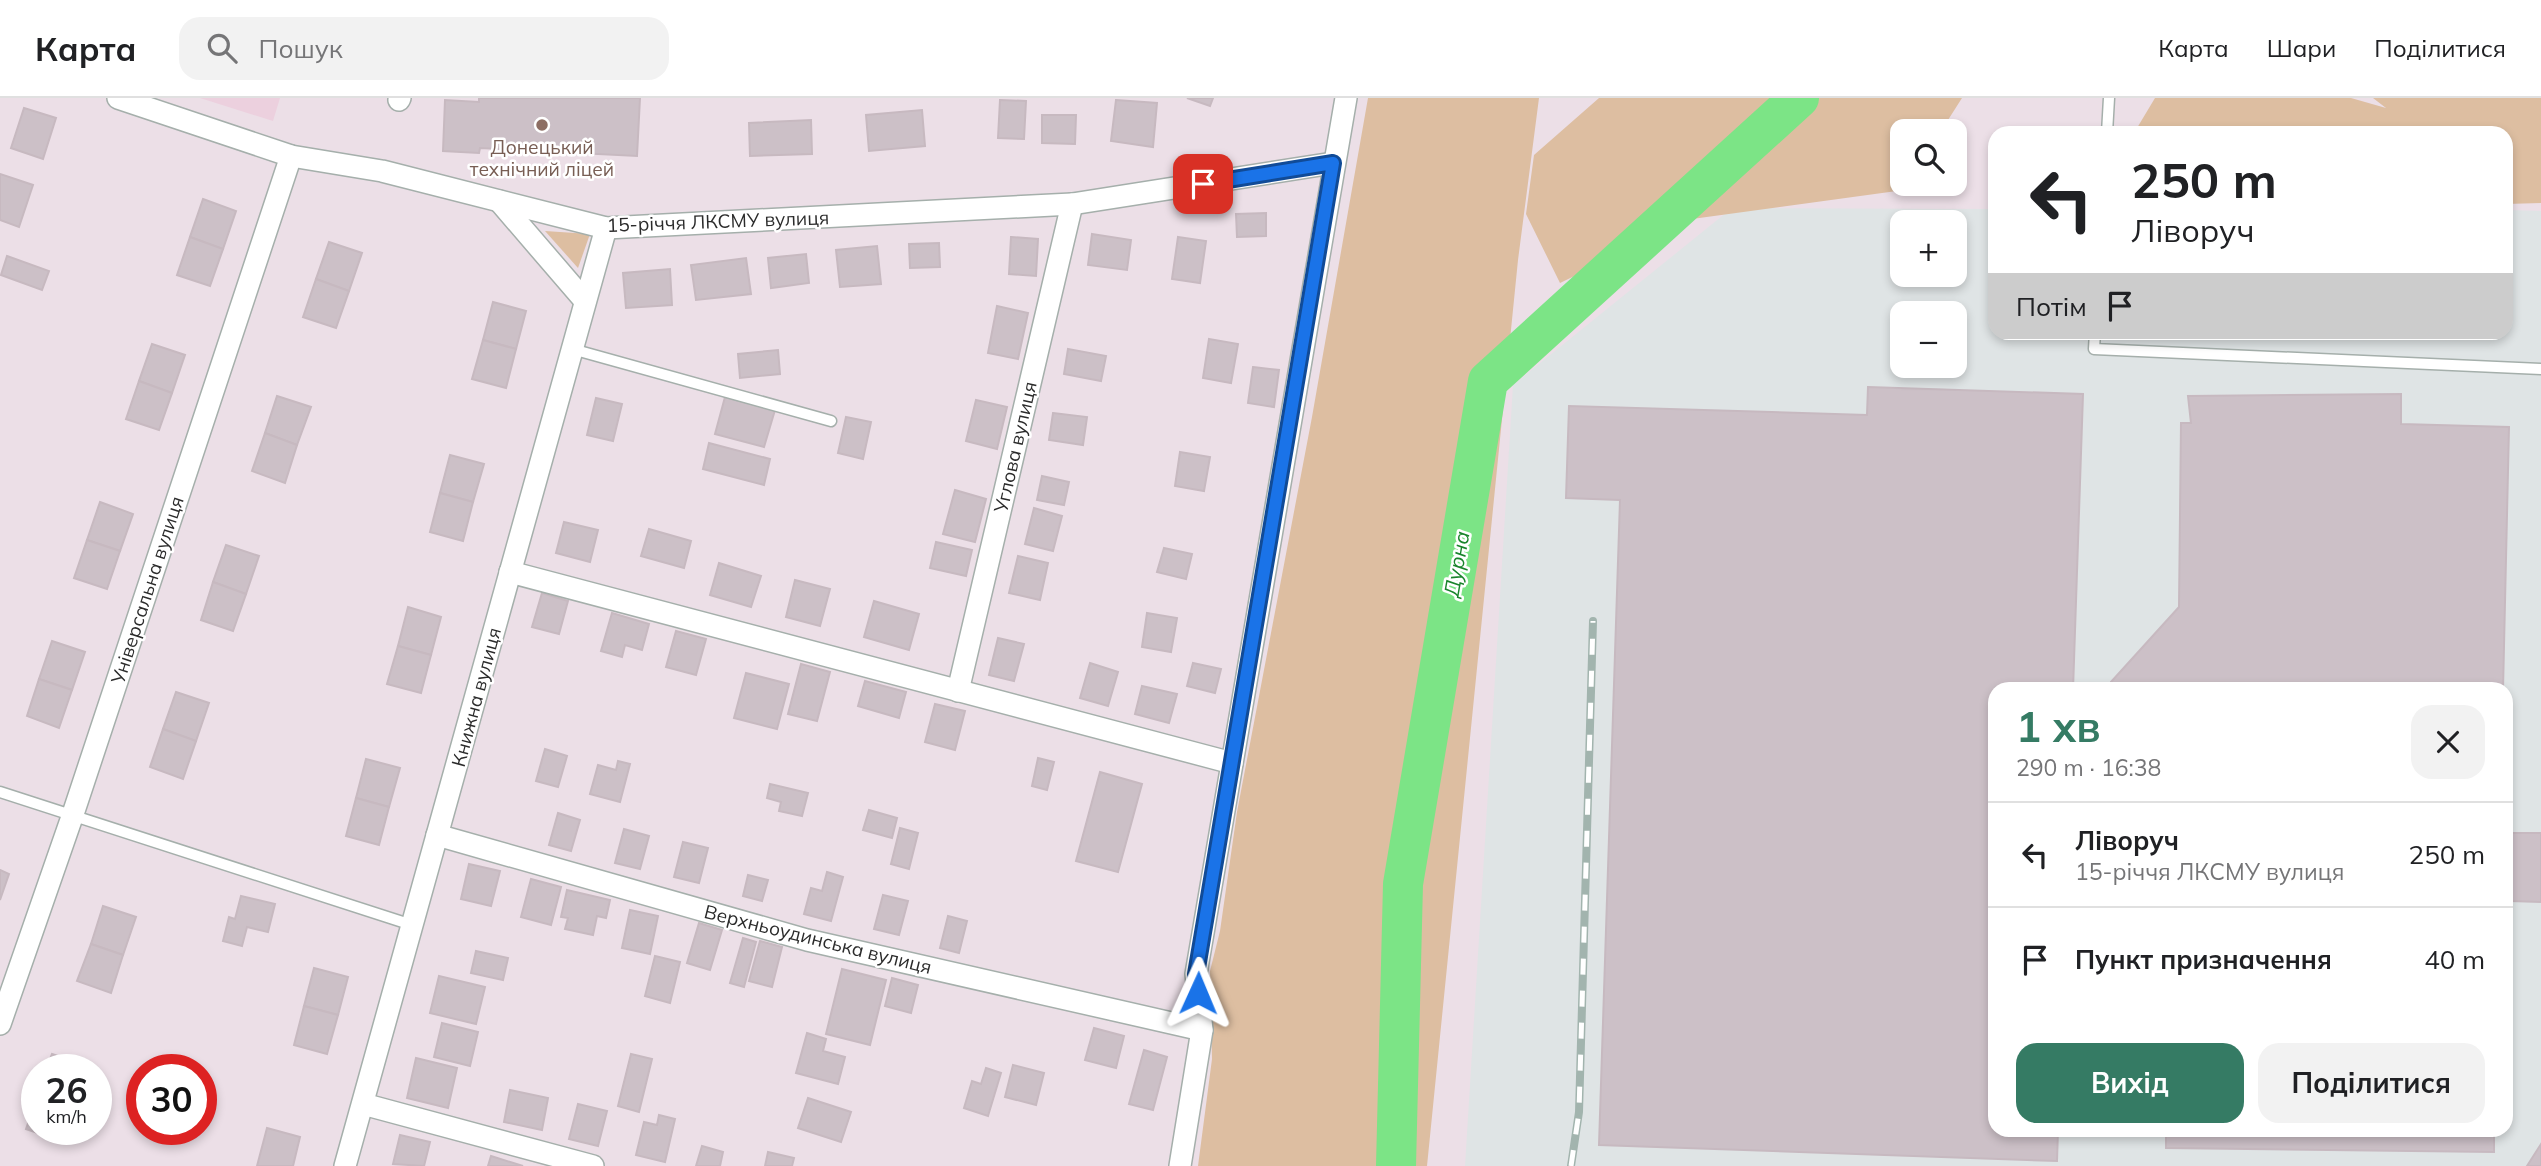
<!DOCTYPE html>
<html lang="uk">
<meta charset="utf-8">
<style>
:root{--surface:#fff;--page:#f2f2f2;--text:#202124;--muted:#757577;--line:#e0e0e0;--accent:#357b64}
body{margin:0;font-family:Mulish,sans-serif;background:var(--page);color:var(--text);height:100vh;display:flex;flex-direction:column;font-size:26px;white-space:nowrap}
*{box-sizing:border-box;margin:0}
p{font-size:23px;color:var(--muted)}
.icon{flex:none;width:38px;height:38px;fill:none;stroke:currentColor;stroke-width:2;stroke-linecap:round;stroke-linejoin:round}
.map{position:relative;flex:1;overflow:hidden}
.panel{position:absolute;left:1988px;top:584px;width:525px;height:455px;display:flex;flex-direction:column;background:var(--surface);border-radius:21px;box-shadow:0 4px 10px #0003}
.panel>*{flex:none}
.top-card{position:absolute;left:1988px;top:28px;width:525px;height:214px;border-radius:21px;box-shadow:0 4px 10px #0003;background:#fff;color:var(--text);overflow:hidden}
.buttons{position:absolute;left:1890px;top:21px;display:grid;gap:14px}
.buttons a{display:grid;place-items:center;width:77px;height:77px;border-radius:14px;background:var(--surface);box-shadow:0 4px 10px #0003;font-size:35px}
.speed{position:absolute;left:21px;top:956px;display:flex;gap:14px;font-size:35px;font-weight:700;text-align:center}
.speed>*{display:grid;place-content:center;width:91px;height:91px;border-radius:50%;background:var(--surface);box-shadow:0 4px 10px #0003;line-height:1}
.speed small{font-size:18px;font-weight:400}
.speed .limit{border:10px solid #d22;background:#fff;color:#111}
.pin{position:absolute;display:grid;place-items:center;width:60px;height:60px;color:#fff;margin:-30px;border-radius:14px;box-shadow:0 4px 10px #0006}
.me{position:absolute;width:77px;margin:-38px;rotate:1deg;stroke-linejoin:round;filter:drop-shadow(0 0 5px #0008)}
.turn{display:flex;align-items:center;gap:24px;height:147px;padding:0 28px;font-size:32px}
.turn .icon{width:91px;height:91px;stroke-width:2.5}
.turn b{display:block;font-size:49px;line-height:60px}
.then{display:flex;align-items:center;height:66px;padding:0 28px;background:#0003;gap:14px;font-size:26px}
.round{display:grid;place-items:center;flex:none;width:74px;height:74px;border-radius:21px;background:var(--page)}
.head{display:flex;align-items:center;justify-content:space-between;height:119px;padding:0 28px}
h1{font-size:42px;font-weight:700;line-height:52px;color:var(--accent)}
.button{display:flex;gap:14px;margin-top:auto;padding:14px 28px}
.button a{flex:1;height:80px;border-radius:21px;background:var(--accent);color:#fff;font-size:28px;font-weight:700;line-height:80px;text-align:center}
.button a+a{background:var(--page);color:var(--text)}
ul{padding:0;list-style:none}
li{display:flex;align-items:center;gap:21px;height:105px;padding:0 28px;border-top:2px solid var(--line)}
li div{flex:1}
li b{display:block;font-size:26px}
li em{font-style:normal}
header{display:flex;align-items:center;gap:42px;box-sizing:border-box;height:98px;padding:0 35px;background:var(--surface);border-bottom:2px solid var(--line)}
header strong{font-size:33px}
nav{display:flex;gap:38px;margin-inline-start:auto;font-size:24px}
.search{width:490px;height:63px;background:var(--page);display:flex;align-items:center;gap:18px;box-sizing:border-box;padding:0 24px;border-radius:21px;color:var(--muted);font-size:26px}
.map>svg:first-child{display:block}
.industrial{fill:#dfe4e5;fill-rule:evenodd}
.education{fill:#ecd0de}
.green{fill:#ddbea1}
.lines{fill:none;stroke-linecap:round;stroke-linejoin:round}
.river{stroke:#7ce486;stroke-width:40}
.building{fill:#ccc0c7;stroke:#c7b9c0;stroke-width:2}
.service-casing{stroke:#a5afab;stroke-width:13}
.minor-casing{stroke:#a5afab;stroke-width:24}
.service{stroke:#fff;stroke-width:10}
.minor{stroke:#fff;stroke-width:21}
.rail-casing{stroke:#a2b4ae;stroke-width:8}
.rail{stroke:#fff;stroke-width:5;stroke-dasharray:16;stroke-linecap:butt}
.route-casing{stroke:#114b97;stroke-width:18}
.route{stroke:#1a73e8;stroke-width:12}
.education-dot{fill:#8d6e63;stroke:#fff;stroke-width:2.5}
.labels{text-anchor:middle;stroke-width:5;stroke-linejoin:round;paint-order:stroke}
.education-label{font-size:19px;fill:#785e54;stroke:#fff}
.street-label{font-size:19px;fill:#2b2b2b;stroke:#fff}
.water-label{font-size:21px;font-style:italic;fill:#19842b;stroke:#fff}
</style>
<header>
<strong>Карта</strong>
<div class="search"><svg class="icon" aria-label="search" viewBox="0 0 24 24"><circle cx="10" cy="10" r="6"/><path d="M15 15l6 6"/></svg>Пошук</div>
<nav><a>Карта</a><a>Шари</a><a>Поділитися</a></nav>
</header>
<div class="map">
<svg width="2541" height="1068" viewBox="0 0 2541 1068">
<rect width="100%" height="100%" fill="#ecdfe7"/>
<path class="industrial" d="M1732,110L1995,111V234H2506V112L2541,113V1068H1465L1513,287ZM1902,124H1955V177H1902ZM1902,215H1955V268H1902ZM1995,592H2506V1032H1995Z"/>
<path class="education" d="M200,0H280L273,23Z"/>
<g class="green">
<path d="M1368,0H1539L1518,162L1427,1068H1198L1212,961L1210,873L1220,833L1237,714L1312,319Z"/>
<path d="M1599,0H1962L1941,33H1902V86H1908L1904,92L1692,121L1560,185L1526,116L1534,57Z"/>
<path d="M2155,0H2351L2386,10L2373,0H2541V105L2506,106V35H2134Z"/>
<path d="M545,133L590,136L578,170Z"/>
</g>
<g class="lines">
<path class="river" d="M1396,1068L1403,786L1488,283L1799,0"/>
</g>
<g class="building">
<path d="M479,0H640L637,58L480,50L479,55L443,53L445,2L479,4Z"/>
<path d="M1187,0H1213L1210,8Z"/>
<path d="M1000,2L1026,3L1024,41L998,40Z"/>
<path d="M1116,2L1157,5L1153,49L1111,43Z"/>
<path d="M24,10L56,20L43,61L11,50Z"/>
<path d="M922,12L925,48L869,53L866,17Z"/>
<path d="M1042,17H1076L1075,46L1042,45Z"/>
<path d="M811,22L812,56L750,58L749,25Z"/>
<path d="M0,76L33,87L19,129L0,122Z"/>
<path d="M203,101L236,113L223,151L190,139Z"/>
<path d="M1266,115V138L1237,139L1236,116Z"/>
<path d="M1092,136L1131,142L1127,172L1088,167Z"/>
<path d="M190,139L223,151L210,188L177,177Z"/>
<path d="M1011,139L1038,141L1036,178L1009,176Z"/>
<path d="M1178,139L1206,143L1200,185L1172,181Z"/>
<path d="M329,144L362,155L349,193L316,181Z"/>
<path d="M939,145L940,169L910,170L909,146Z"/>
<path d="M877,148L881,186L840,189L836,152Z"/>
<path d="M806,156L809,185L771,190L768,160Z"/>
<path d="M7,158L49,173L42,192L1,177Z"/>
<path d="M746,160L751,196L696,202L691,167Z"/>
<path d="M670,171L672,207L626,210L623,175Z"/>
<path d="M316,181L349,193L336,230L303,219Z"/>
<path d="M493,204L526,213L516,251L483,242Z"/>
<path d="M997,208L1028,215L1018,261L988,255Z"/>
<path d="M1209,241L1238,246L1231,285L1203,280Z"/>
<path d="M483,242L516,251L506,290L472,281Z"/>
<path d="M152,246L185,257L172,295L139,283Z"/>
<path d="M1068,251L1106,258L1101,283L1064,276Z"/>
<path d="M778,252L780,276L740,280L738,256Z"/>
<path d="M1253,269L1279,272L1274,309L1248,305Z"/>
<path d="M139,283L172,295L159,332L126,321Z"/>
<path d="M1868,289L2083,296L2073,592H1995V1032H2058L2057,1063L1599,1047L1620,402L1566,400L1569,308L1867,317Z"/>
<path d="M2401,296V326L2509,329L2503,592H2111V584L2179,509L2181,325H2191L2188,298Z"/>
<path d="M277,298L311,309L297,347L265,335Z"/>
<path d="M725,299L775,312L764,349L715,336Z"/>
<path d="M596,300L622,306L613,343L587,337Z"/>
<path d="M976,302L1007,309L997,351L966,343Z"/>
<path d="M1053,315L1087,319L1083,347L1049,342Z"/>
<path d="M846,319L871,324L863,361L838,355Z"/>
<path d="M265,335L297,347L285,385L252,373Z"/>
<path d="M709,345L770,361L764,387L703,371Z"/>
<path d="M1180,354L1210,359L1204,393L1175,388Z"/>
<path d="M450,357L484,366L473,404L440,395Z"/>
<path d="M1042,378L1069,384L1064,407L1037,402Z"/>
<path d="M955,392L986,401L975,444L943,436Z"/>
<path d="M440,395L473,404L463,443L430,434Z"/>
<path d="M100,404L133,416L120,453L87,442Z"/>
<path d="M1034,410L1062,418L1053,453L1025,446Z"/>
<path d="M564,424L598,432L590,464L556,455Z"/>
<path d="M649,431L691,443L684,470L641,458Z"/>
<path d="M87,442L120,453L107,491L74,480Z"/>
<path d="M936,444L972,452L966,478L930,470Z"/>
<path d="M226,447L259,458L246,496L213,484Z"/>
<path d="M1164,450L1192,456L1186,481L1157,474Z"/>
<path d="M1018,458L1048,465L1040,502L1009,495Z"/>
<path d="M719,465L761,478L751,509L710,497Z"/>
<path d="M795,482L830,491L820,528L786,519Z"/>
<path d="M213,484L246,496L233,533L201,522Z"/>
<path d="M542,495L568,503L559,536L532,529Z"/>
<path d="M874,503L919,516L909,552L864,539Z"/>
<path d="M408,509L441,519L431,557L398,548Z"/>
<path d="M612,515L649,526L642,552L625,547L622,559L601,553Z"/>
<path d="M1147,515L1177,520L1171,554L1142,549Z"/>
<path d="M676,533L706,541L696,577L666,569Z"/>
<path d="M998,540L1024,546L1014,583L989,577Z"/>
<path d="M52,543L85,554L72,592L39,581Z"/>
<path d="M398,548L431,557L421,595L387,586Z"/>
<path d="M1090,565L1118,574L1108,608L1080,600Z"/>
<path d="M1193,565L1221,571L1215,595L1187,588Z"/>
<path d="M801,566L830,574L817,623L788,616Z"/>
<path d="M746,575L789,586L777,631L734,620Z"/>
<path d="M39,581L72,592L59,630L27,618Z"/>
<path d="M865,583L906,594L899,620L858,608Z"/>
<path d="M1142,588L1177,596L1169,625L1135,616Z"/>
<path d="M176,594L209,605L196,643L163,631Z"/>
<path d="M935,606L965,613L955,652L925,644Z"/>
<path d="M163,631L196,643L183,681L150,669Z"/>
<path d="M545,651L567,658L558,689L536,683Z"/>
<path d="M1038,660L1054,664L1047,692L1032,688Z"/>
<path d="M366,661L400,670L389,709L356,700Z"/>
<path d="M618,663L630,666L620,704L590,696L598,667L616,672Z"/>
<path d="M1100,674L1142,686L1118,774L1076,763Z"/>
<path d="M770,686L808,695L802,718L779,713L781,704L767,700Z"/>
<path d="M356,700L389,709L379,747L346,738Z"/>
<path d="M869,712L897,720L892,740L863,732Z"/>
<path d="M558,715L580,722L571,753L549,747Z"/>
<path d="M900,730L918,735L909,771L891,766Z"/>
<path d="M624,731L649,738L640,771L615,765Z"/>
<path d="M2512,735H2541V804L2511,803Z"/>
<path d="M683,744L708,750L699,785L674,779Z"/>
<path d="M469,766L500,773L491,808L461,801Z"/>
<path d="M0,772L9,776L0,802Z"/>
<path d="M827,774L843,779L831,823L804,816L811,790L822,793Z"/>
<path d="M748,777L768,782L762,803L743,798Z"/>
<path d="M531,781L561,789L551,827L521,819Z"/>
<path d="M567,792L610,802L606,820L597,818L593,837L565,831L568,820L561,819Z"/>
<path d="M883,797L908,803L899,837L874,831Z"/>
<path d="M241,798L275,806L268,834L247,829L242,848L223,843L229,819L235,821Z"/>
<path d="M103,808L136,819L123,857L91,846Z"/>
<path d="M630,812L658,818L650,856L622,850Z"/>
<path d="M948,818L967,823L959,855L940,850Z"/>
<path d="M699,825L722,832L710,872L687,865Z"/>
<path d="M743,840L756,844L744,889L730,885Z"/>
<path d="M760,843L782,849L772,889L749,883Z"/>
<path d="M91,846L123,857L111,895L77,883Z"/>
<path d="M476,853L508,860L503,882L471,875Z"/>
<path d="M655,858L680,864L670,905L645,898Z"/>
<path d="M314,870L348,879L338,917L304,908Z"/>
<path d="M842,871L886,882L870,947L826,936Z"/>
<path d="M439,878L485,889L476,926L430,915Z"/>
<path d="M892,880L918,887L911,915L885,908Z"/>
<path d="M304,908L338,917L327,956L294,947Z"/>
<path d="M442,925L478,934L470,968L434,959Z"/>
<path d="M1094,930L1124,938L1116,970L1085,962Z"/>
<path d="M807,935L826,941L823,953L845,959L838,986L796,975Z"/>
<path d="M1144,952L1167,959L1153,1012L1129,1006Z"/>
<path d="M52,956L85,967L83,971H46Z"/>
<path d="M631,956L652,961L639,1014L618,1008Z"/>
<path d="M416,960L457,970L448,1010L407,1000Z"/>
<path d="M1013,967L1044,975L1036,1007L1005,999Z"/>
<path d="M986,970L1001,975L988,1018L964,1010L972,983L981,986Z"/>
<path d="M510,992L548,1000L542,1032L504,1024Z"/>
<path d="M37,999V1031H63L59,1042L26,1031Z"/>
<path d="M808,1000L851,1014L841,1044L798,1030Z"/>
<path d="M578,1006L607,1013L598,1048L569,1041Z"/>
<path d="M659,1017L675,1021L665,1064L636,1057L644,1024L657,1027Z"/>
<path d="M267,1030L300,1039L293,1068H257Z"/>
<path d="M2166,1032H2494V1054L2166,1050Z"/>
<path d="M400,1037L430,1044L424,1068L393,1066Z"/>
<path d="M2541,1046V1068H2527Z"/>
<path d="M702,1048L723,1054L720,1068H696Z"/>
<path d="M768,1054L794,1060L792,1068H765Z"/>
<path d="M491,1058L523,1068H488Z"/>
</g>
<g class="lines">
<g class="service-casing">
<g id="service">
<path d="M2107,35L2109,0"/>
<path d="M2095,234L2094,251L2541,271"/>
<path d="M572,251L831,323"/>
<path d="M0,694L412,827"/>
</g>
</g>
<g class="minor-casing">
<g id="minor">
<path d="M118,0L291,58L382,73L606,130L1072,106L1333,65"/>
<path d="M399,2L400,0"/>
<path d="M499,103L585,203"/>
<path d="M510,474L1232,665"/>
<path d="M958,593L1072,106"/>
<path d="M437,737L807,842L1202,932"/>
<path d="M0,926L72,719L291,58"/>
<path d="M363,1006L593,1068"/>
<path d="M345,1068L606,130"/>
<path d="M1180,1068L1202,932L1196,876L1346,0"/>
</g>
</g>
<use href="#service" class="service"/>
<use href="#minor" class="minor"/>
<g class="rail-casing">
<path id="rail" d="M1571,1068L1579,1014L1593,523"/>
</g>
<use href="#rail" class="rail"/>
</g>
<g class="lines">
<g class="route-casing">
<path id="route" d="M1198,895L1196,876L1333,65L1203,86"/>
</g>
<use href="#route" class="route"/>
</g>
<circle class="education-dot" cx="542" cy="27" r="7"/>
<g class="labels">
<g class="education-label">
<text x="542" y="56">Донецький<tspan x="542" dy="22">технічний ліцей</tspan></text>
</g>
<g class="street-label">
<text transform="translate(718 123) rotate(-2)" y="7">15-річчя ЛКСМУ вулиця</text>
<text transform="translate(1015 349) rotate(-77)" y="7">Углова вулиця</text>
<text transform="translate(147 492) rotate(-72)" y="7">Універсальна вулиця</text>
<text transform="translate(476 599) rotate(-75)" y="7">Книжна вулиця</text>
<text transform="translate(818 841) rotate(14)" y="7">Верхньоудинська вулиця</text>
</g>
<g class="water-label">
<text transform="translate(1457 466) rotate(-80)" y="7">Дурна</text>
</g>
</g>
</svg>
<div class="buttons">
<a><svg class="icon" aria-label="search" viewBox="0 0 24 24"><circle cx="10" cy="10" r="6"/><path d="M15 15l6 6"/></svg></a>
<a>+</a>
<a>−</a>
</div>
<div class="speed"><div>26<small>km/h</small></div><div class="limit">30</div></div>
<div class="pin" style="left:1203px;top:86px;background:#d93025"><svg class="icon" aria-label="arrive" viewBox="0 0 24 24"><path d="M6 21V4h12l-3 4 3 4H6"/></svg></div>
<svg class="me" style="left:1198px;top:895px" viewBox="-20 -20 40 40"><path d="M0-17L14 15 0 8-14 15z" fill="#1a73e8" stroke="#fff" stroke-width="4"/></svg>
<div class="top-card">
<div class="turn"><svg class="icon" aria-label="left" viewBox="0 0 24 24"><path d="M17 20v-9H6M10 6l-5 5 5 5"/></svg><div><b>250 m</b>Ліворуч</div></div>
<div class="then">Потім<svg class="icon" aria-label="arrive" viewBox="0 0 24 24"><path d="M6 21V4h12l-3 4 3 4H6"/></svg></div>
</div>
<section class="panel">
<div class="head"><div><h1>1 хв</h1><p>290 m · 16:38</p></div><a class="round"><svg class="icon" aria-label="close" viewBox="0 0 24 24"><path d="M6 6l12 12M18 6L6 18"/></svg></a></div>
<ul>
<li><svg class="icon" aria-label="left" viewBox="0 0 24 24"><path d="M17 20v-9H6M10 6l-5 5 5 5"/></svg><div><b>Ліворуч</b><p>15-річчя ЛКСМУ вулиця</p></div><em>250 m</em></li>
<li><svg class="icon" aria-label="arrive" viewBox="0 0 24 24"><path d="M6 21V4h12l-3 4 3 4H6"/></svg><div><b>Пункт призначення</b></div><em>40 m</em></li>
</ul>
<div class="button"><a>Вихід</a><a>Поділитися</a></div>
</section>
</div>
